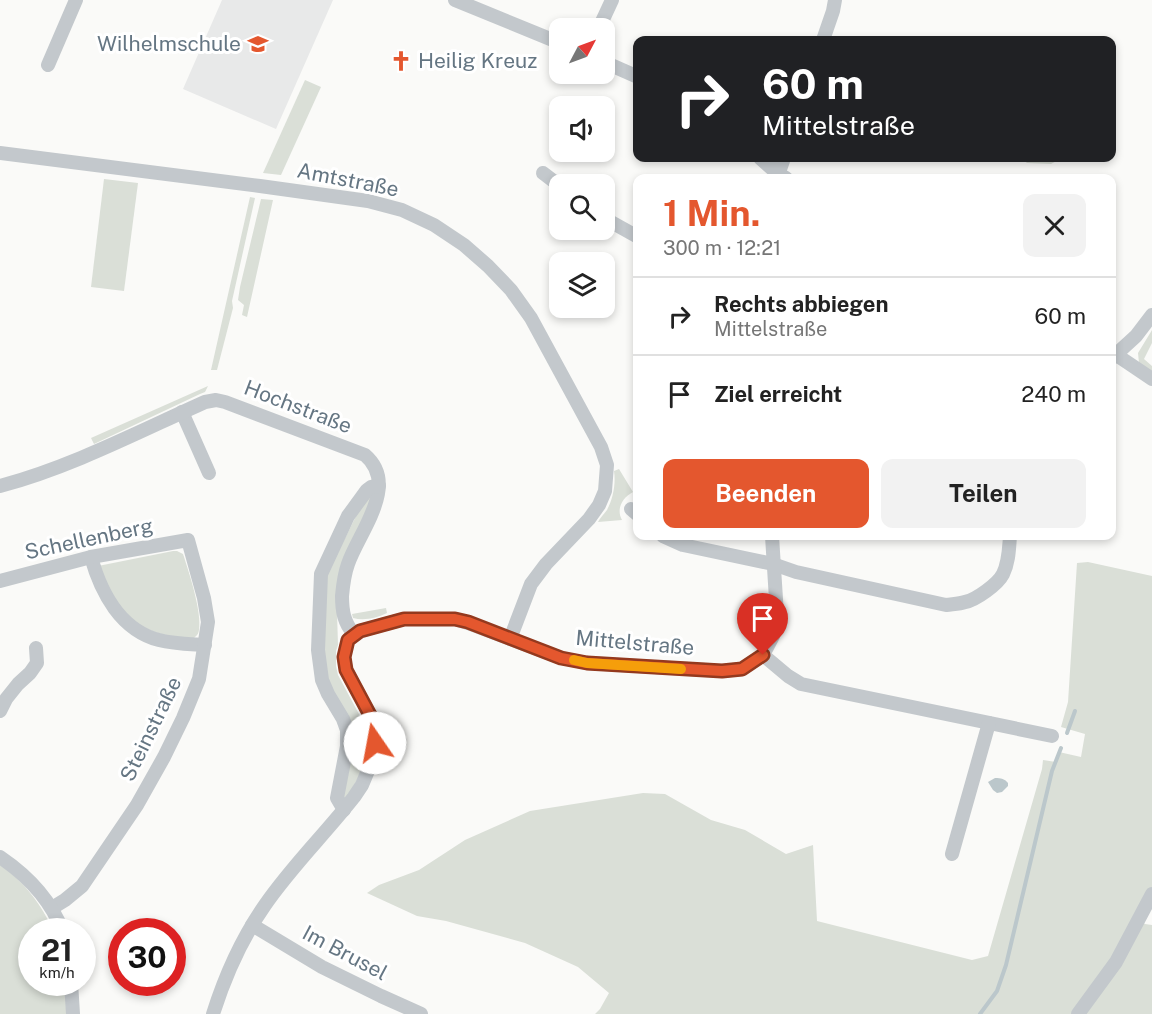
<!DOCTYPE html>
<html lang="de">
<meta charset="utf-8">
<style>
:root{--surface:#fff;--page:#f2f2f2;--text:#222;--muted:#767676;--line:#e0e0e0;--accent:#e4572e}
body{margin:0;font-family:"Public Sans",sans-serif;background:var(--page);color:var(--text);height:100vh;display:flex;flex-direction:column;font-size:22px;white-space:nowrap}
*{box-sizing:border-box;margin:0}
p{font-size:20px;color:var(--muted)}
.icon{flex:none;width:33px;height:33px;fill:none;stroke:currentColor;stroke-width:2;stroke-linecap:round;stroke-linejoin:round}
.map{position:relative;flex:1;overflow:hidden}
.sheet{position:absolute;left:633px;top:174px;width:483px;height:366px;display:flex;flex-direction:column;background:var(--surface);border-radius:12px;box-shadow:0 3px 9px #0003}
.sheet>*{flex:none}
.guide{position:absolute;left:633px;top:36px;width:483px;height:126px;border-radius:12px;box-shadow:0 3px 9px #0003;background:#202124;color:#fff;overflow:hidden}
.needle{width:39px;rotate:49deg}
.tools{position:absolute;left:549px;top:18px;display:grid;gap:12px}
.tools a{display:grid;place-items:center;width:66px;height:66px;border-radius:12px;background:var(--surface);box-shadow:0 3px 9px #0003;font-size:30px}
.speed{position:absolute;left:18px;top:918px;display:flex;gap:12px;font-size:30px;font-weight:700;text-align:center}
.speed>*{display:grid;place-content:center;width:78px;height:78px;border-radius:50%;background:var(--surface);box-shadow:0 3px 9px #0003;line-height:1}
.speed small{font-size:15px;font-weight:400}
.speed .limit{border:9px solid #d22;background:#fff;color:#111}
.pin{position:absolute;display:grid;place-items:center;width:51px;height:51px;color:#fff;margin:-62px -26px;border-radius:50% 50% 50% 0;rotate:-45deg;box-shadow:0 0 6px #0007}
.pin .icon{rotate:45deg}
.me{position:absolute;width:66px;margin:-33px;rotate:348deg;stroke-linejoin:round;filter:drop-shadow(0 0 4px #0008)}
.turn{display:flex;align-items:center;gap:21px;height:126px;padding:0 30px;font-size:27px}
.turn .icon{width:78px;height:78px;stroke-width:2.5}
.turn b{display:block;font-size:42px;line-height:51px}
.round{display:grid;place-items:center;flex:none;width:63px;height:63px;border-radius:12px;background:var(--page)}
.overview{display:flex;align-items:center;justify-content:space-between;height:102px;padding:0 30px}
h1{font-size:36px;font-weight:700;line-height:45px;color:var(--accent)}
.action{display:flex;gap:12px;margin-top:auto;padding:12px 30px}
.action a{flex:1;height:69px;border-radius:12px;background:var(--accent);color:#fff;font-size:24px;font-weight:700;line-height:69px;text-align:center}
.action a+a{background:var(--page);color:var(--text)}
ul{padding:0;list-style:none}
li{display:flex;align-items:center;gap:18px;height:78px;padding:0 30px;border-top:2px solid var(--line)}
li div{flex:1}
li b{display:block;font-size:22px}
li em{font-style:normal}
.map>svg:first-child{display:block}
.built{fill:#e8e9e9}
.green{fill:#dadfd7}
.water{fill:#bbc7cb}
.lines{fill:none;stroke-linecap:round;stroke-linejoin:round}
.stream{stroke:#bbc7cb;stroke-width:4}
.street{stroke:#c3c8cc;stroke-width:14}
.route-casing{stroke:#94391e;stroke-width:15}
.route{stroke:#e4572e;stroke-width:10}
.slow{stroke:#f59e0b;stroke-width:10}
.labels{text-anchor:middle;stroke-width:6;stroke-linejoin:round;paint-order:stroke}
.poi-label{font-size:21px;fill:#657683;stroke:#fff;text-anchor:end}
.street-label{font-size:21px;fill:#657683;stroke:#fff}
</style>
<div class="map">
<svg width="1152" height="1014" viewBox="0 0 1152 1014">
<rect width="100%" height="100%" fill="#fafaf8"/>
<path class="built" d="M222,0H333L276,129L183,89Z"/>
<g class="green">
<path d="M305,80L321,87L281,175L263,173Z"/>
<path d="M1021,158H1062L1051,164L1027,163Z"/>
<path d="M104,179L138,183L124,291L91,287Z"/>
<path d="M250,197L255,198L232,301L233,308L217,370H211Z"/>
<path d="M261,199L273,200L247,317L242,315L244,305L238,300L240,287Z"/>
<path d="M1152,330V343L1144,359L1152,366V373L1139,363L1138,353Z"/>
<path d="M208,386L205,392L200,394L94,444L91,438Z"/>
<path d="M619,469L633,492C622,498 616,509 622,520L598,522C600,518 604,514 607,510C613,499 616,484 614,471Z"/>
<path d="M373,492L337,613L338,645L336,651V666L338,675L360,716L366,717L370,737L364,768L346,799H343L352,742L332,692L323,664L327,574L359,510Z"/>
<path d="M173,551H177L183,554C189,572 202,612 199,630C198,635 197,635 194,638C164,637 140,631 120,609C112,599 104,578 98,566Z"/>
<path d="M1088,562L1152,576V891L1138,920L1145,924L1152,925V1014H595L600,1009L609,993L578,967L525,943L446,921L417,916L367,893L379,885L419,870L465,840L530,811L643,793L665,794L711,820L745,830L786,854L813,845L817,921L972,960L988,956L1042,769L1043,760L1056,762L1059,752L1081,757L1085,734L1061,727L1068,702L1077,563Z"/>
<path d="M386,608L387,613C377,618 364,621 353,618L352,614Z"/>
<path d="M0,864C26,884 40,903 54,931L32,932V982L65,983L67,1014H0Z"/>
</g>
<path class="water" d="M995,778C1001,778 1005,779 1008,783V786L1002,792L997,793L993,790L988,782Z"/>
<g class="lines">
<g class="stream">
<path d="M1067,733L1075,711"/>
<path d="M980,1014L997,991L1006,965L1052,771L1061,748"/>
</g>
<g class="street">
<path d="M455,0L560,43"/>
<path d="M599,28L612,0"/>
<path d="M823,40L833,11L835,0"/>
<path d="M604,62L638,77"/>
<path d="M48,65L76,0"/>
<path d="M0,153L260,186L368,201L402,210L434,225L464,245L488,266L511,290L531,318L601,447L607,465L605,491L599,505L589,519L546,564L531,584L510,639"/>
<path d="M760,158L778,174L786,178"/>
<path d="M543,173L560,186"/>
<path d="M777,178L784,158"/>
<path d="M604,218L638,237"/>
<path d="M1112,352L1152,379"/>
<path d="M1112,358L1136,336L1152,315"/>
<path d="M182,412L209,473"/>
<path d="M0,486C71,467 138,432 205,402L216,400L225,402L365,455C400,485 359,532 348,564C344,575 343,585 342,596C342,611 344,623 354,634"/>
<path d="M631,509L638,515"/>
<path d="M663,536L683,545L773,564L796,572L946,605C952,604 959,604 965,602C976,600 998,584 1003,574C1009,562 1009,548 1010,536"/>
<path d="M91,557C101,593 121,630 159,640C174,644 190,644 205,645"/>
<path d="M0,581L91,557L188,540L204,598L208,622L199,679L183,718L164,757L137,805L82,886L65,900L52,908"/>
<path d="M763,655L788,676L801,684L1052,736"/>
<path d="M0,711L6,699L18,684L30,673L37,663L36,648"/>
<path d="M344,810L337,798L347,746V730L343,719L328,694L322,680L318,650L321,574L348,516L367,490L371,487L379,486"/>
<path d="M952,854L989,723"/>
<path d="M0,857C28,876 51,900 63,932"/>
<path d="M252,925L322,967L381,996L421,1014"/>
<path d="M71,982L73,1014"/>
<path d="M213,1014C225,976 242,938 265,905C291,867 325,834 354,797L362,785L372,761L375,743L370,715L346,670L344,657L348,640L360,631L404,619H455L468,623L561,658L587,663L722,671L742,669L763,655L773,636L777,615L772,536"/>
<path d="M1078,1014L1116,962L1152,894"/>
</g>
</g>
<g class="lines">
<g class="route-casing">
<path id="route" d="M375,743L370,715L346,670L344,657L348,640L360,631L404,619H455L468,622L561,658L587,663L722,671L742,669L763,655"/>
</g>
<use href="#route" class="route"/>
<path class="slow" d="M574,660L587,663L681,669"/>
</g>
<defs>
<g id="school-bare" transform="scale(1.62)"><path d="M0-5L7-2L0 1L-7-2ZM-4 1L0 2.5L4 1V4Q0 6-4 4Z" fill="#e4572e" stroke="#fff" stroke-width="2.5" paint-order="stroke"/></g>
<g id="church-bare" transform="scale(1.62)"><path d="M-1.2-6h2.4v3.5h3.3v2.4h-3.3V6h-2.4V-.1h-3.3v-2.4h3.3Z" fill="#e4572e" stroke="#fff" stroke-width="2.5" paint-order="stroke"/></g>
</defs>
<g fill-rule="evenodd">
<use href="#school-bare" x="258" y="44"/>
<use href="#church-bare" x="401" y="61"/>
</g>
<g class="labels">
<g class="poi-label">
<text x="241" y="51">Wilhelmschule</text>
<text x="418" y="68" text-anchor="start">Heilig Kreuz</text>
</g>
<g class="street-label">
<text transform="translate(348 180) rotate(11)" y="7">Amtstraße</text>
<text transform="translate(298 407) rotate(21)" y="7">Hochstraße</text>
<text transform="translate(89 539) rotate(-12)" y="7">Schellenberg</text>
<text transform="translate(635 643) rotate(5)" y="7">Mittelstraße</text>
<text transform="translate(151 729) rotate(-64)" y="7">Steinstraße</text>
<text transform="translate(345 953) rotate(28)" y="7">Im Brusel</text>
</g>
</g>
</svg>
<div class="tools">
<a><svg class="needle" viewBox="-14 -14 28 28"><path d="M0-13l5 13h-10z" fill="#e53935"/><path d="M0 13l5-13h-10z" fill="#767676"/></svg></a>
<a><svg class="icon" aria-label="sound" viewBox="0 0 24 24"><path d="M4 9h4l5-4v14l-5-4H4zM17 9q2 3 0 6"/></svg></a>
<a><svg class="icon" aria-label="search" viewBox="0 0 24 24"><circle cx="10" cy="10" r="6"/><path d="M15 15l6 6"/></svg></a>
<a><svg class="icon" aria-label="layers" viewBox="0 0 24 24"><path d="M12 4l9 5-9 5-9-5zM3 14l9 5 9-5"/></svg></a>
</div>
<div class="speed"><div>21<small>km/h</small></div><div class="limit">30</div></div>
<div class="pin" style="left:763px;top:655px;background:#d93025"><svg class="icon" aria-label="arrive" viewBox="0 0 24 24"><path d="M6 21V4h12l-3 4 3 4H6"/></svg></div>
<svg class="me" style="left:375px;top:743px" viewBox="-20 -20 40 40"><circle r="19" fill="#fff"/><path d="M0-13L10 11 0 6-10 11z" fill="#e4572e"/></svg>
<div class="guide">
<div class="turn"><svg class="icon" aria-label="right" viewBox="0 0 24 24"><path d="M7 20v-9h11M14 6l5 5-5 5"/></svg><div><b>60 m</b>Mittelstraße</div></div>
</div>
<section class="sheet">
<div class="overview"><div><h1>1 Min.</h1><p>300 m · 12:21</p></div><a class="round"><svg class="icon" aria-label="close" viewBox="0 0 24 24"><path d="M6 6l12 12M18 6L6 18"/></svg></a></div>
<ul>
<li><svg class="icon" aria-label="right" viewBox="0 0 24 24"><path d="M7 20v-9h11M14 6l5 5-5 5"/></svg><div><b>Rechts abbiegen</b><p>Mittelstraße</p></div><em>60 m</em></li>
<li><svg class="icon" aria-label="arrive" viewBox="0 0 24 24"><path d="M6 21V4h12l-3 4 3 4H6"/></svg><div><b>Ziel erreicht</b></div><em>240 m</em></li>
</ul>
<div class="action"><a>Beenden</a><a>Teilen</a></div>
</section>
</div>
